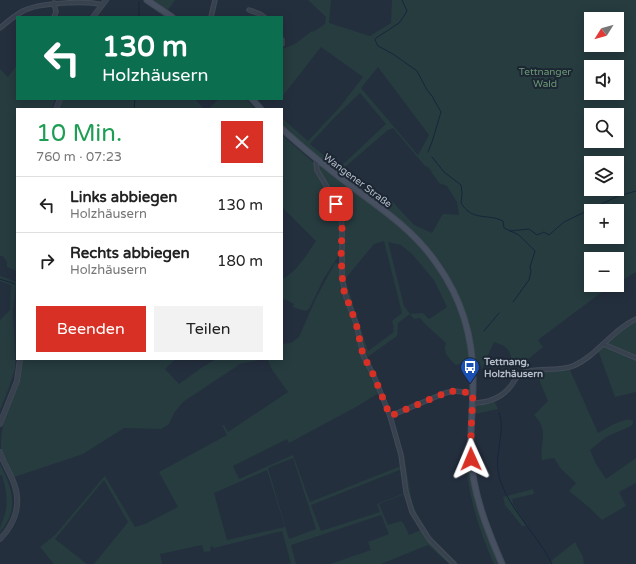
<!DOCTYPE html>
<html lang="de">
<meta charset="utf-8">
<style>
:root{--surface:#fff;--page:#f2f2f2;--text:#222;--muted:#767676;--line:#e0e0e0;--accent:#d93025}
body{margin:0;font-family:"Varela Round",sans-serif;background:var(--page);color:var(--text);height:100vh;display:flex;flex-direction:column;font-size:15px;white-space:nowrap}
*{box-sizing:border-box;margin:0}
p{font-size:13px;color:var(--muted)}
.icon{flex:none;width:22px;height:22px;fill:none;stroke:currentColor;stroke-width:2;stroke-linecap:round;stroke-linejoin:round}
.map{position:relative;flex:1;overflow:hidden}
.panel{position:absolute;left:16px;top:108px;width:267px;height:252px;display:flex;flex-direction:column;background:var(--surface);border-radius:0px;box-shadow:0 2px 10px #0003}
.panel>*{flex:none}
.hud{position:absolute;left:16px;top:16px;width:267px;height:84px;border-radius:0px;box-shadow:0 2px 10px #0003;background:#0b6e4f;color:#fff;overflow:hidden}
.needle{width:26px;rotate:233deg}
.controls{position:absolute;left:584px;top:12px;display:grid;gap:8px}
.controls a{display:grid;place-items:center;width:40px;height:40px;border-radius:0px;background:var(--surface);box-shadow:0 2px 10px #0003;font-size:20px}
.pin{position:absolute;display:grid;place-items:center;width:34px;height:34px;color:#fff;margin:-17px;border-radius:8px;box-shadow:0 2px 6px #0006}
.me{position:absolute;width:44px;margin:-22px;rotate:359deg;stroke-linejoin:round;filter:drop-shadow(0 0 3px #0008)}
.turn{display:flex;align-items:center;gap:14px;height:84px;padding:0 20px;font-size:18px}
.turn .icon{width:52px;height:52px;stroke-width:2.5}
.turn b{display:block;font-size:28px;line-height:34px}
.round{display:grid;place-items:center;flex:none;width:42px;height:42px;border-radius:0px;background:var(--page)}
.overview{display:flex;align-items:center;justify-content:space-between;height:68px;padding:0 20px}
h1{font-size:24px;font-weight:600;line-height:30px;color:#1e9e55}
.cta{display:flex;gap:8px;margin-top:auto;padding:8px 20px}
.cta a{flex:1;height:46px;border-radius:0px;background:var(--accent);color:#fff;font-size:16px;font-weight:600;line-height:46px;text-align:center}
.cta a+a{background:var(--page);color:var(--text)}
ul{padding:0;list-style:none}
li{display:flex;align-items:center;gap:12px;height:56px;padding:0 20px;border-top:1px solid var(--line)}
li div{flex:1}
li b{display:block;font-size:15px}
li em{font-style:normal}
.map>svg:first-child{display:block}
.green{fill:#263c3f;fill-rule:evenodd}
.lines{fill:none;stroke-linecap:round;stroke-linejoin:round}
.stream{stroke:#17263c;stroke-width:1}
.minor-casing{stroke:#414a57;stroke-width:5.5}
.tertiary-casing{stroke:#414a57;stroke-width:6}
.secondary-casing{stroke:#414a57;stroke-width:7}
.minor{stroke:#38414e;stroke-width:3.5}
.tertiary{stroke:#38414e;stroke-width:4.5}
.secondary{stroke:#465061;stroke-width:5}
.route{stroke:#d93025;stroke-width:7;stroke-dasharray:0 12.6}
.labels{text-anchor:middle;stroke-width:4;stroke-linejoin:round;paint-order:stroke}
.park-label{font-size:10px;fill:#6b9a76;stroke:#1d2633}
.street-label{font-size:10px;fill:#b4bcc9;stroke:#1d2633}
.poi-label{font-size:10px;font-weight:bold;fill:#b4bcc9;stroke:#1d2633;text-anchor:start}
</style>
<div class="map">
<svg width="636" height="564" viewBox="0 0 636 564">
<rect width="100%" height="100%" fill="#242f3e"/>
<g class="green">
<path d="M153,0H175L168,10Z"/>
<path d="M308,0H331L329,23L370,36L391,23L392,0H636V272L617,283V259H591V285H614L606,289L538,340L543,347L527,360L528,369L523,370L511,359C511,348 503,345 494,342L482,369L479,361H475C471,343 469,325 463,307C448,266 417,234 383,207L390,199L414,225L432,233L442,215L444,214L459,215L457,202L447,186L439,183L428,167L425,166L393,128L388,130L338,173L282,126V118L308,141L339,108L363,77L321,47L282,97V49L295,44L312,31L313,32L325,24L326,17ZM591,19H617V45H591ZM378,67L429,135L418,155L361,88ZM591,67H617V93H591ZM360,93L386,124L339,168L310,144L333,119ZM591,115H617V141H591ZM591,163H617V189H591ZM591,211H617V237H591Z"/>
<path d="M17,65V99H55L52,109H17V271L7,267V262L3,256H0V69L8,77Z"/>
<path d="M61,99H195L204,109H57Z"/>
<path d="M219,99H246L255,109H208Z"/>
<path d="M282,135L314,163L338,210L341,222V252L324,278L309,309L305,311L293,307L294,304L282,298V279C297,272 307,254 316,241L282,207Z"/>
<path d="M318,163C391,218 460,259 470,360L456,365C449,358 442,353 446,343L424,323L420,318L414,319L410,314L398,323L397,336L366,358L347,298L342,277L341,216L319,172ZM384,241L402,313L392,321L394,327L393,328L394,332L368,351L345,279L374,244ZM388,242L401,245L412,254L434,280L447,307L429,319L423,313L410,314L404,306Z"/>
<path d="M335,263L340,264L342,288L353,319L362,354L373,375L379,393L356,407L289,443L287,439L233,466L239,479L293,455L310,502L401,466L402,469L311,505L321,531L380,512L377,504L405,493V494L379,504L388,525L401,521L404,524L409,535L421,530L452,564H449L428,545L381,564H330L371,550L368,542L389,534L381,515L291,545L296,564H289L291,563L282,531L214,548L212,546L210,547L211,551L204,552L202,545L160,554L162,564H94L128,522L104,480L55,539L87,564H54L40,547L55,535L103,478L105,476L135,527L145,524L178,507L159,472L227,435L222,425H224L228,432L288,392L273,371L267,359H282V344L291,343L299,337L316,298ZM293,458L316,529L289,539L268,468ZM267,470L285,527L227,540L214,493Z"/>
<path d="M0,276L16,282L13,311L15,352V369L8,390L0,410V320L10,310L11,285L0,281Z"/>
<path d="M636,320V357L606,345V342L613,336Z"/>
<path d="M604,347L636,360V392L615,397L598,350Z"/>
<path d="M22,359H176L165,369L179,384L204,366L216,359H263L240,364L183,402L174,413L169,424L161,429L124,428L83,454L14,477C9,468 3,458 1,449C0,424 14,383 22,359Z"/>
<path d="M576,365L570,370L598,433C606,429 625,416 633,421V423L631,426L606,437L590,450L596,464L606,479L636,458V483L619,492L626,506L602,520L590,508L569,491L576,483L561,469L554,458L542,460C539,442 550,431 534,415L548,401L540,382L538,371H559Z"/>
<path d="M493,399L498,409L475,414V402Z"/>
<path d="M465,453H468C473,493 483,527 499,564H494C478,529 467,491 465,453Z"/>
<path d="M402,456H404L412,503L419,518L432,538L458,564H456C438,548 415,525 409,502C405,487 404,471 402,456Z"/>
<path d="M0,464C12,488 20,509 0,532C0,525 2,523 4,517C9,503 6,489 2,475H0Z"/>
<path d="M533,489L534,494L512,499L513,504L526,526H522L505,505L503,497Z"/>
<path d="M575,542L583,557L584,564H551L550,562Z"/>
</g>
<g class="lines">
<g class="stream">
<path d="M402,0L407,11L402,19L399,23L376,38L375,40L378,46L393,54L417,71L427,90L432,96L441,112L432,142L428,152"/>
<path d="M139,2V17"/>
<path d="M134,109L135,99"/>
<path d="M432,157L444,172L461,185L462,193L461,203C473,222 487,213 503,221L504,228L519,235L535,251L530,267L531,271L529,280L513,302"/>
<path d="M510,231L529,229L537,235L544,232L549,235L564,222L618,196L636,191"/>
<path d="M0,279L15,284"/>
<path d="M484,331L499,313"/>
<path d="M499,413C506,426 495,455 498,471C504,505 537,533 552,564"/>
</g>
<g class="minor-casing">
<g id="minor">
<path d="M54,3L56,12L54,17"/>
<path d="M249,10L260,14L264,17"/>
<path d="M211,17L215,0"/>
<path d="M0,28C7,22 14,16 23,11C38,3 87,0 102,5"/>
<path d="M282,40V44"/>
<path d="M318,160L316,163L317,170L330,192L341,216L342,228V278L346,297L356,323L363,355L374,376L390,416"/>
<path d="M603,344L636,358"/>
<path d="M472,403C487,403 501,398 510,387C514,382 516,376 522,373C533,367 558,372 573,366C597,356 612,330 636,319"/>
<path d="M454,564L429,539L412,512L406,492L401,455L390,416L445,393L454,391L473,393"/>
</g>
</g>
<g class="tertiary-casing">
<g id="tertiary">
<path d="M93,17L106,0"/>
<path d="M56,109L60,99"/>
<path d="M0,424L17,381L20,359"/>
<path d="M0,452C3,462 9,471 13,481C22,502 16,523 0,539"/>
</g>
</g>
<g class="secondary-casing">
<g id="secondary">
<path d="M147,0L172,17"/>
<path d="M252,99L261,109"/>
<path d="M282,129C305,150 330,170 355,189C385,211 416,233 437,264C462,299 474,341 473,384C473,407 470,430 471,454C472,492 487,529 502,564"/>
</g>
</g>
<use href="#minor" class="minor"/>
<use href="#tertiary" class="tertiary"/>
<use href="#secondary" class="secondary"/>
</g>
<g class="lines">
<path class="route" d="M336,204L341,216L342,228L341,257L343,288L356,323L363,355L374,376L390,416L450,391L473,393L471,431V459"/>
</g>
<defs>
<g id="bus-pin" transform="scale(1)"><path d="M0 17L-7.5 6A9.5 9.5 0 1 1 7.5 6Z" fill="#1a4fb4" stroke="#1d2633"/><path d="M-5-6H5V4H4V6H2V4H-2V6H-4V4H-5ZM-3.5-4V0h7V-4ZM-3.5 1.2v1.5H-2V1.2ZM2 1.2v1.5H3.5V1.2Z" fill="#fff"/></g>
</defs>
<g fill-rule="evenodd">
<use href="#bus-pin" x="470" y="367"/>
</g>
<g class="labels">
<g class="park-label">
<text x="545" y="75">Tettnanger<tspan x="545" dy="12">Wald</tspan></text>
</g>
<g class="street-label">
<text transform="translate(358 180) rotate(37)" y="4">Wangener Straße</text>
</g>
<g class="poi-label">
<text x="484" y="365">Tettnang,<tspan x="484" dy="12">Holzhäusern</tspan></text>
</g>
</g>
</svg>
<div class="controls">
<a><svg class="needle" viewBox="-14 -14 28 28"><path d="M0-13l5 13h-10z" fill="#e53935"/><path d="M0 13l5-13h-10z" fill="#767676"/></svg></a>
<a><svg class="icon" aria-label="sound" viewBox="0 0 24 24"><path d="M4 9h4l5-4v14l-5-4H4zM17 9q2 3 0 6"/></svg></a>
<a><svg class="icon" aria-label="search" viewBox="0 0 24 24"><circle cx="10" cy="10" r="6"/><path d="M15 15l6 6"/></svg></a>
<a><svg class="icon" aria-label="layers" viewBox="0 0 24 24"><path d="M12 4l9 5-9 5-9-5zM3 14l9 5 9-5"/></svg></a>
<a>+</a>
<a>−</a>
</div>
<div class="pin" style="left:336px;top:204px;background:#d93025"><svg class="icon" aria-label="arrive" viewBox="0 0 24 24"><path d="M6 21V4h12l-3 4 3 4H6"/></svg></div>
<svg class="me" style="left:471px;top:459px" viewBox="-20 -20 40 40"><path d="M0-17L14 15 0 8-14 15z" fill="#d93025" stroke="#fff" stroke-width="4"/></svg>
<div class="hud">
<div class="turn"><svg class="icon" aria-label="left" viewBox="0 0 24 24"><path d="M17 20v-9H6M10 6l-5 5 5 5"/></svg><div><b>130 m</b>Holzhäusern</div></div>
</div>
<section class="panel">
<div class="overview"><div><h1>10 Min.</h1><p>760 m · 07:23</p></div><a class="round" style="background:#d93025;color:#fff"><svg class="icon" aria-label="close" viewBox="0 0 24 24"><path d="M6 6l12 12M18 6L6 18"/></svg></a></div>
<ul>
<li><svg class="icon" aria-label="left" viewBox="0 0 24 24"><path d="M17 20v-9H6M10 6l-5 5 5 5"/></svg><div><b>Links abbiegen</b><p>Holzhäusern</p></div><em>130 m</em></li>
<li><svg class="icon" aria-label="right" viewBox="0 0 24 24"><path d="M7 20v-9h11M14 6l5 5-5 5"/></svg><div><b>Rechts abbiegen</b><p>Holzhäusern</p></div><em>180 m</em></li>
</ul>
<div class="cta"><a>Beenden</a><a>Teilen</a></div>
</section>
</div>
